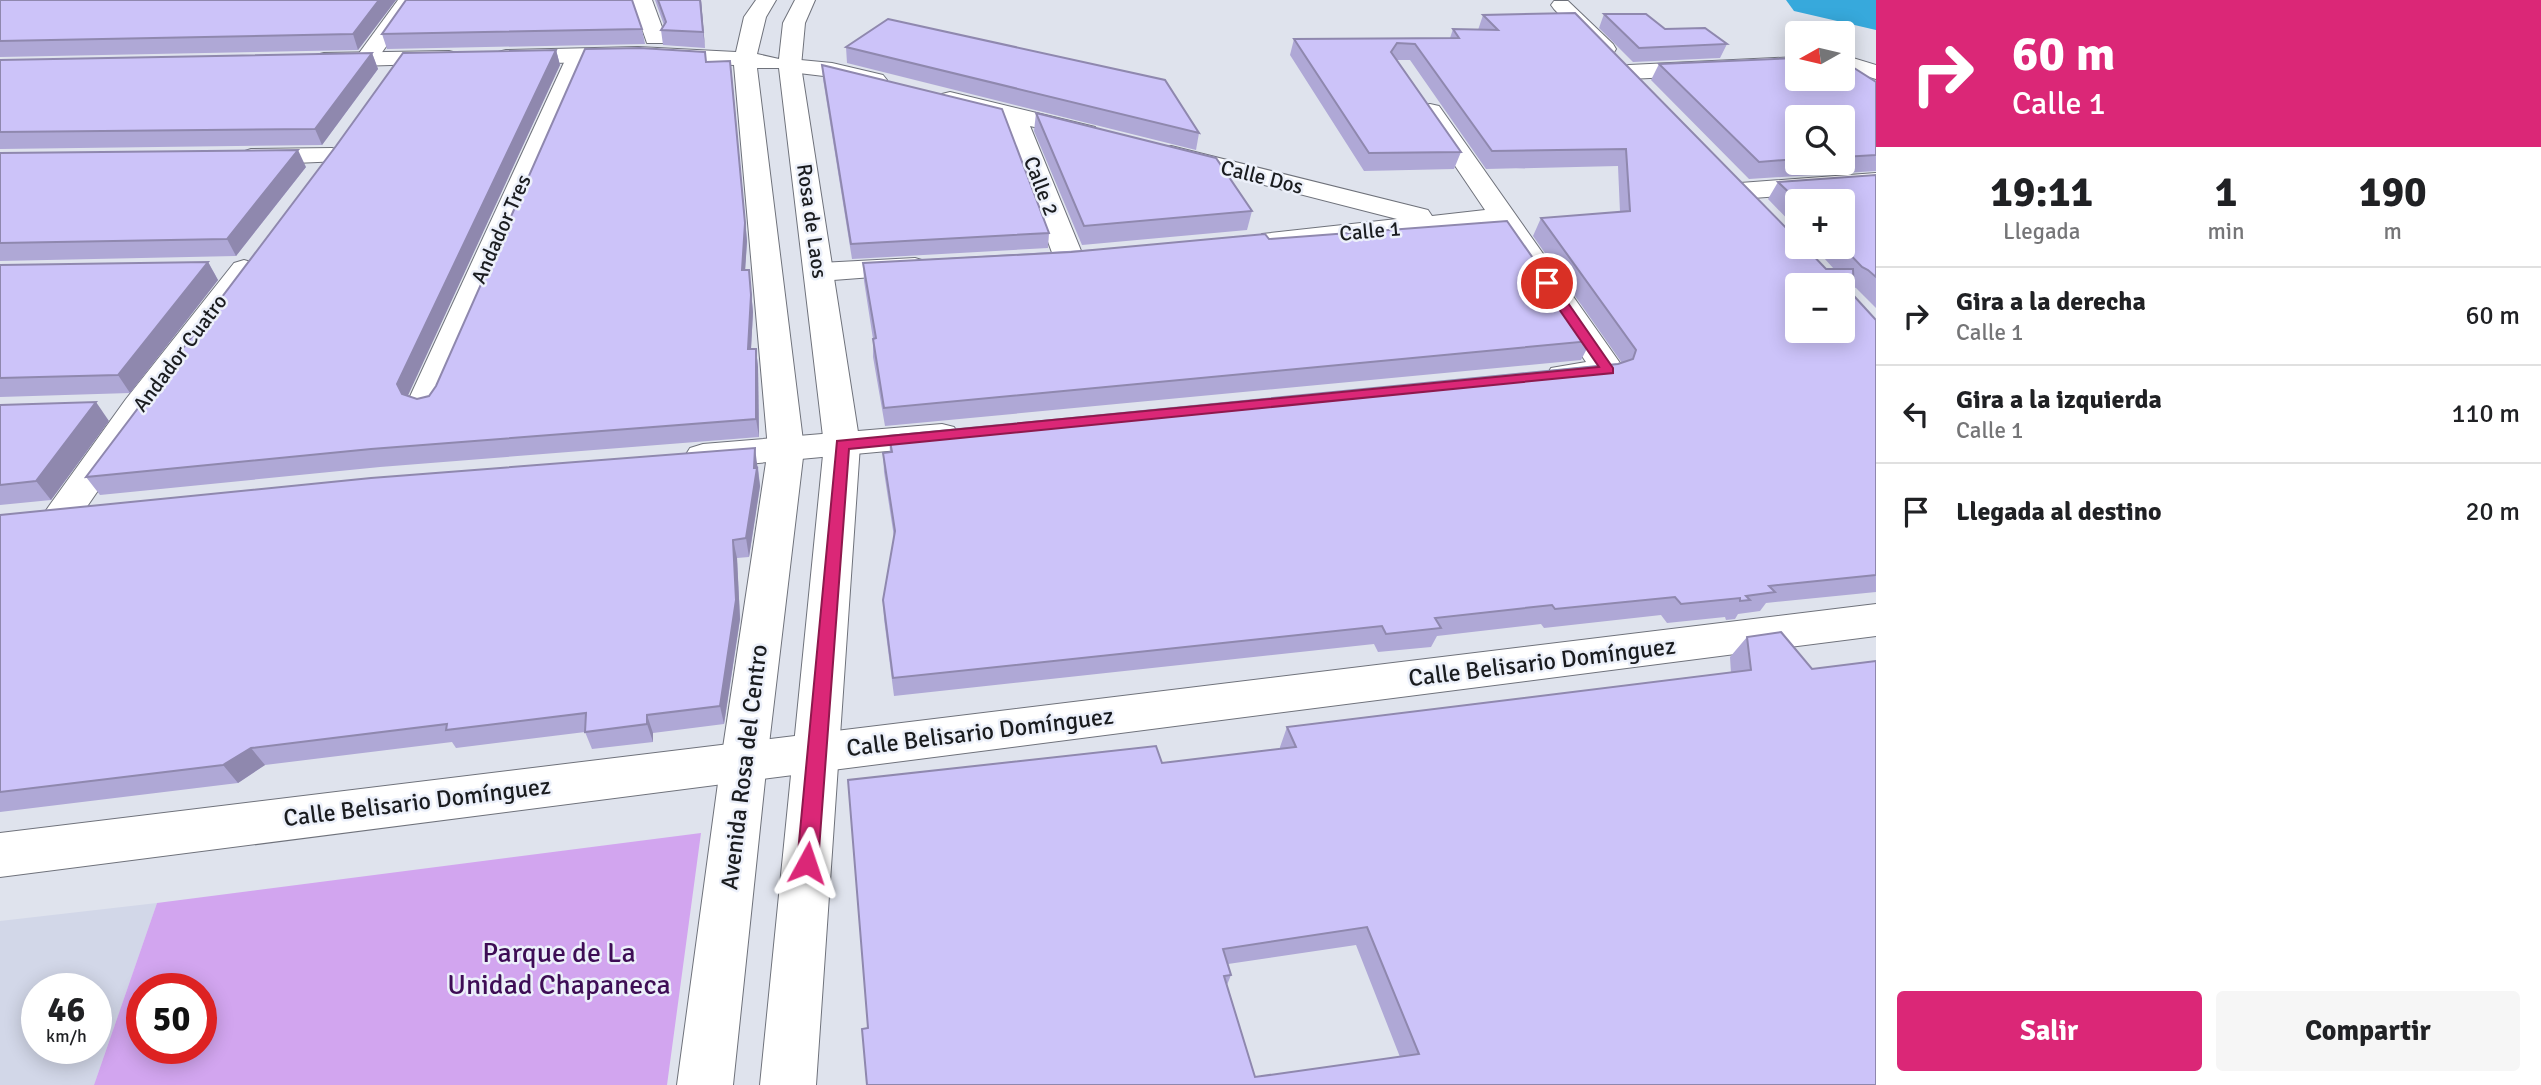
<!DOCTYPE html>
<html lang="es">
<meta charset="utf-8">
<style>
:root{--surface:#fff;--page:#f6f6f6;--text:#202124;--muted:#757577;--line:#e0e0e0;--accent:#db2777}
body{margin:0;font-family:Signika,sans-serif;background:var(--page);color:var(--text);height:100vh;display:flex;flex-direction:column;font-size:26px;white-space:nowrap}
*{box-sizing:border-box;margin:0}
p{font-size:23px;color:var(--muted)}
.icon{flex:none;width:38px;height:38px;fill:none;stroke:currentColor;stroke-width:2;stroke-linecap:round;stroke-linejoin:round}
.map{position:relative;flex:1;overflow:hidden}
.panel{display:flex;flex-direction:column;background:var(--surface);width:665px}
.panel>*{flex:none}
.guide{background:#db2777;color:#fff;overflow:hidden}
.needle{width:46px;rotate:262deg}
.buttons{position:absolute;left:1785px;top:21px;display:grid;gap:14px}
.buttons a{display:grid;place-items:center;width:70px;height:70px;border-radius:7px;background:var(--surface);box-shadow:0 4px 18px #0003;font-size:35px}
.speed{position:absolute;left:21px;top:973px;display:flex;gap:14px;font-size:35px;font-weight:700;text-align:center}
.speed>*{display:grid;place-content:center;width:91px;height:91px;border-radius:50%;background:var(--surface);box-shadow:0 4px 18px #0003;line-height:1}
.speed small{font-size:18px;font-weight:400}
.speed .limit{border:10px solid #d22;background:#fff;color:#111}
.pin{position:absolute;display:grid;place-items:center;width:60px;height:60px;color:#fff;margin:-30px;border:4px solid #fff;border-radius:50%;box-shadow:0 2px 7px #0007}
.me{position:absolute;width:77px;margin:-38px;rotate:5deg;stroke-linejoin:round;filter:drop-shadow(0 0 5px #0008)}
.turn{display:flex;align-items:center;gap:24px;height:147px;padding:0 21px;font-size:32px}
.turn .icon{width:91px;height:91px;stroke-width:2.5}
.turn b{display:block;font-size:49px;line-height:60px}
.eta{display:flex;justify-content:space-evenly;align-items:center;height:119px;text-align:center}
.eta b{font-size:42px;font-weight:700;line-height:49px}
.button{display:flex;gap:14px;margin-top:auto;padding:14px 21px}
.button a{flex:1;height:80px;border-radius:7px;background:var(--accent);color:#fff;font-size:28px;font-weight:700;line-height:80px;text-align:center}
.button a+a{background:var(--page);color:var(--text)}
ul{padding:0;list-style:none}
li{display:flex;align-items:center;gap:21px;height:98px;padding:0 21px;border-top:2px solid var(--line)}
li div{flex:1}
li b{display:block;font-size:26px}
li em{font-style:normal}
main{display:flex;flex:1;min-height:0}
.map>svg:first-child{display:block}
.built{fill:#d2d7e8;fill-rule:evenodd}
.green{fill:#d2a5ef;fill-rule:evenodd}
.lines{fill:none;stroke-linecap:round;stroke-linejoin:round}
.river{fill:#37a9dc;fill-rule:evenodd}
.street-casing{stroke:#6f727b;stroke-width:2}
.secondary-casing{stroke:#6f727b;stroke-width:2}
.street{fill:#fff;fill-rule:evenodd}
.secondary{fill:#fff;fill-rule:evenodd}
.wall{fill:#afa8d6;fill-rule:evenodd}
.shaded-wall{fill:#8f88ae}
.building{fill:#ccc3f9;stroke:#8f88ae;stroke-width:2;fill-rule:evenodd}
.route{fill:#db2777;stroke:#8e194d;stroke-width:2}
.labels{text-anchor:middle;stroke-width:5;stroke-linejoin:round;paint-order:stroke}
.far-street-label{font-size:21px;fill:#1a1c1f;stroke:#ecf0fa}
.street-label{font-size:24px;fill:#1a1c1f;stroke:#ecf0fa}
.near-park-label{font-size:28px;fill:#3e0d55;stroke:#ecf0fa}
</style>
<main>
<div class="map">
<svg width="1876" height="1085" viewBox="0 0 1876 1085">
<rect width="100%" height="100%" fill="#dfe3ed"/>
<path class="built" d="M157,903L94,1085H0V921ZM37,989H96V1048H37Z"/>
<path class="green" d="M701,833L667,1085H94L157,903ZM142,989H201V1048H142Z"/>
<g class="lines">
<path class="river" d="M1786,0H1876V30L1794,11Z"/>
<g class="street-casing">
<g id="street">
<path d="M398,0H419L373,65H357L354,60Z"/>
<path d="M632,0H652L666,38L663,43H647Z"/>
<path d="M1554,1H1568L1613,44L1616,49L1613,54H1597L1554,9L1551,5Z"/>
<path d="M578,49L586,51L589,56L441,403L436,411L424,414L412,411L407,403L567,56L570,51Z"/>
<path d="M1843,55L1876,65V79L1843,69Z"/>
<path d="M1797,57V71L1629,79L1621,77L1618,72L1621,67L1629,65Z"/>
<path d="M790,59L832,63L883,75L887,80L883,85L875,87L832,77L782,71L779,66L782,61Z"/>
<path d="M950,92L1095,127L1098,132L1095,137L1086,139L1030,126L1084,258L1079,264L1069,267L1059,264L1054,258L1003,119L942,104L938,99L942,94Z"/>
<path d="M1430,104L1439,106L1620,363L1624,370L1620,377L1563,385L1551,382L1547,375L1551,368L1586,362L1495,226L1272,249L1262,246L1258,240L1262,234L1397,219L1162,159L1158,154L1162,149L1171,146L1428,210L1432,216L1485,210L1418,111L1421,106Z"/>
<path d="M332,148L341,151L345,156L341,161L251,165L242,162L238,157L242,152L251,149Z"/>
<path d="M1876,173V189L1740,199L1731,197L1727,191L1731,185L1740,183Z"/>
<path d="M915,258L925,261L930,267L925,273L820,281L810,278L805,272L810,266L820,263Z"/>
<path d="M244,260L254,263L259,269L150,415L75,524L62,528L49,524L43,515L49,506L126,399L234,263Z"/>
<path d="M942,424L954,427L959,435L954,443L942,446L703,468L690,464L685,456L690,448L703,444Z"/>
<path d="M1876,604V636L0,877V833Z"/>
</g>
</g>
<g class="secondary-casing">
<g id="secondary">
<path d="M756,0H776L766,17L757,54L779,59L783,23L795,0H815L805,23L801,66L860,445L816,1085H760L824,445L779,68H757L804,449L767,761L733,1085H677L721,761L768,449L734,65L638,61L506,64L498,62L495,57L498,52L506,50L638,47L736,52L744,17Z"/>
<path d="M449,51L457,53L460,58L457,63L324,67L316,65L313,60L316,55L324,53Z"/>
</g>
</g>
<use href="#street" class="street"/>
<use href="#secondary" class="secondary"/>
</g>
<g class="wall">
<path d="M0,0H396L358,50L0,57Z"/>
<path d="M655,0H701L705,48L663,45L661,30L664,25Z"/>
<path d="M1604,14L1665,29L1727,44L1720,58L1633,62L1599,28Z"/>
<path d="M1483,15L1826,269H1834L1814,247H1843V201H1797V229L1768,199L1778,182L1876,175V308L1856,288L1853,287L1854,296L1876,320V592L1766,603L1760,611L1738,614L1735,619L1726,620L1725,617L1667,623L1661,615L1544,628L1541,624L1437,636L1431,647L1378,652L1374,644L894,696L884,619L883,600L894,537L884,472L883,453L890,452L889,436L1622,363L1533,236L1541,218L1620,212L1618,166L1486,169L1410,60H1397L1461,152L1454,169L1364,171L1290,55L1294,39L1450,38L1453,29L1478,30Z"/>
<path d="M642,29L645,44L387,49L382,34Z"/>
<path d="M846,47L1199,133L1196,150L847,63Z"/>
<path d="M556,50L560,65L407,396L417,399L429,396L705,52L706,62L732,76L747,241L745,270H749L753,312L751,349H756L758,367L759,437L380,467L100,495L86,477Z"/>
<path d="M372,53L378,69L322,145L0,149V60Z"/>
<path d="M1659,64L1876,82V171L1749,179L1651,80ZM1797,117H1843V163H1797Z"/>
<path d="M822,65L1049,233L1048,248L852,259L823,79Z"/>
<path d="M1036,113L1252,211L1247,230L1082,245L1034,131Z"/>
<path d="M0,153L306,167L236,256L0,261Z"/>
<path d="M1269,239L1591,341L1581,360L885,426L873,357V339L864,281L863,263Z"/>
<path d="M208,262L218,280L130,393L0,397V265Z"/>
<path d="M0,405L109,421L51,500L0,505Z"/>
<path d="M758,466L760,486L749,557L737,558L740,619L724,724L653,733V742L592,749L585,732L456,748L452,742L265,765L238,783L0,812V515Z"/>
<path d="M1747,637L1812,669L1876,1085H867L868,1028L1162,763L1280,749V747L1287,727L1731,673L1730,657ZM1356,945L1400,1057L1255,1077L1227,985L1231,975L1228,964Z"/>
</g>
<g class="shaded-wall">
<path d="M379,0H396L358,50L353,34Z"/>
<path d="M700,0H701L705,48L703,32Z"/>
<path d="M556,50L560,65L405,402L397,384Z"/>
<path d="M372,53L378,69L322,145L315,129Z"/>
<path d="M730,61L747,241L744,288L742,270Z"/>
<path d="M298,150L306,167L236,256L227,239Z"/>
<path d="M208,262L218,280L130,393L118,375Z"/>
<path d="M749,270L753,312L750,367L748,349Z"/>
<path d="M756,349L758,367L759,437L756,419Z"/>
<path d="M96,402L109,421L51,500L36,481Z"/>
<path d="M755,448L760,486L749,557L746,538Z"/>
<path d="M733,540L737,558L740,619L724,724L720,706Z"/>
<path d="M647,715L653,733V742L647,724Z"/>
<path d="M251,748L265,765L238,783L223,765Z"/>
</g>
<g class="building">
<path d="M0,0H379L353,34L0,41Z"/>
<path d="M406,0H632L642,29L382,34Z"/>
<path d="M658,0H700L703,32L661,30L666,22Z"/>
<path d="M1575,13L1797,239V247H1805L1826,269H1853L1854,296L1876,320V575L1769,586L1775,592L1746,596L1750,600L1740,601V598L1681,604L1675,597L1555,609L1552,605L1435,618L1441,628L1386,634L1382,626L893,678L883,600L895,531L883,453L892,452L889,436L1618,364L1633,359L1636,350L1541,218L1630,211L1626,149L1492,151L1415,44L1397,43L1391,52L1461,152L1369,153L1294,39L1459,38L1453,29L1498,30L1483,15ZM1797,285H1843V331H1797Z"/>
<path d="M1604,14H1646L1665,29L1705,28L1727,44L1639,48Z"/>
<path d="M888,19L1165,80L1199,133L846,47Z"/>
<path d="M640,48L705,52L706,62L730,61L745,223L742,270H749L751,295L748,349H756V419L371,449L86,477L336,146L403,53L556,50L397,384L402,394L417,399L429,396L436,386L585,49Z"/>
<path d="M372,53L315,129L0,132V60Z"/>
<path d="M1797,58V79H1843V61L1876,82V155L1843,157V117H1797V159L1759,162L1659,64Z"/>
<path d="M822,65L1002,109L1049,233L851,244Z"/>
<path d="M1036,113L1216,158L1252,211L1084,226Z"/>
<path d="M298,150L227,239L0,243V153Z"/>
<path d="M1876,175V277L1868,270L1862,267L1843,247V201H1798L1778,182Z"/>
<path d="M1507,221L1591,341L884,408L873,339L876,338L863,263L1071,252L1265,234L1269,239Z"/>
<path d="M208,262L118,375L0,378V265Z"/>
<path d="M96,402L36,481L0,485V405Z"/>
<path d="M755,448L754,468H757L746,538L733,540L736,600L720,706L647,715V724L585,732L586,713L446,730L447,724L251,748L223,765L0,792V515L371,478Z"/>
<path d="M1781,632L1812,669L1876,661V1085H867L862,1029L868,1028L848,780L1156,746L1162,763L1296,747L1287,727L1751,670L1747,637ZM1367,927L1419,1054L1255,1077L1224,976L1231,975L1223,949Z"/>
</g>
<path class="route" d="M1547,279L1552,280L1613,368V373L849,449L818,863L815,870L807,873L800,870L797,863L837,441L1599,367L1541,283Z"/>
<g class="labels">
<g class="far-street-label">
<text transform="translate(1262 177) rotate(14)" y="7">Calle Dos</text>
<text transform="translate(1041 186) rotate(69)" y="7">Calle 2</text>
<text transform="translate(812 221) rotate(82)" y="7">Rosa de Laos</text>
<text transform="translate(501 229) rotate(-66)" y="7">Andador Tres</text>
<text transform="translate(1370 231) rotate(-5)" y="7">Calle 1</text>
<text transform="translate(180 353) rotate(-53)" y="7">Andador Cuatro</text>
</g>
<g class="street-label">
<text transform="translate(1542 662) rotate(-7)" y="8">Calle Belisario Domínguez</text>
<text transform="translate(980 732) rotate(-7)" y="8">Calle Belisario Domínguez</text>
<text transform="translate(744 767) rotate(-83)" y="8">Avenida Rosa del Centro</text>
<text transform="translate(417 802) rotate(-7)" y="8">Calle Belisario Domínguez</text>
</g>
<g class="near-park-label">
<text x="559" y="962">Parque de La<tspan x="559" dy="32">Unidad Chapaneca</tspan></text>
</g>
</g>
</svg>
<div class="buttons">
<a><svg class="needle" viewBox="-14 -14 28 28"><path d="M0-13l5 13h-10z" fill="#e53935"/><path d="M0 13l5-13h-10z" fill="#757577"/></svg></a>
<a><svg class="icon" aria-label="search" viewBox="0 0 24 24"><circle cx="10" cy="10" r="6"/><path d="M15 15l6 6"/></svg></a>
<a>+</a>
<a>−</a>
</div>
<div class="speed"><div>46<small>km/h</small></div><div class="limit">50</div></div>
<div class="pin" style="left:1547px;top:283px;background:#d93025"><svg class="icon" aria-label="arrive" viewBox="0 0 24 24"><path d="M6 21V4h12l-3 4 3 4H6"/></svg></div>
<svg class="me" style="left:807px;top:863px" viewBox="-20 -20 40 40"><path d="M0-17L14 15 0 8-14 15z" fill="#db2777" stroke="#fff" stroke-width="4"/></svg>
</div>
<section class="panel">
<div class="guide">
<div class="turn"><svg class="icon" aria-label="right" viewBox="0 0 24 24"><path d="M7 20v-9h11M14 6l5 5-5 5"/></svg><div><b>60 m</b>Calle 1</div></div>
</div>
<div class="eta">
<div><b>19:11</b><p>Llegada</p></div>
<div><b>1</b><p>min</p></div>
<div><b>190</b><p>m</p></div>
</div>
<ul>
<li><svg class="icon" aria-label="right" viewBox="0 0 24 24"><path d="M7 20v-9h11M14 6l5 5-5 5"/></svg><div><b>Gira a la derecha</b><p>Calle 1</p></div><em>60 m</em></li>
<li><svg class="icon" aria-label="left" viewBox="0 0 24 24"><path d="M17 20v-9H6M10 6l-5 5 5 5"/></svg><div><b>Gira a la izquierda</b><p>Calle 1</p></div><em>110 m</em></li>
<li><svg class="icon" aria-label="arrive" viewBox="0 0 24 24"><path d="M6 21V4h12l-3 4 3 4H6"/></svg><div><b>Llegada al destino</b></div><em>20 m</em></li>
</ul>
<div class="button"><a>Salir</a><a>Compartir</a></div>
</section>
</main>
